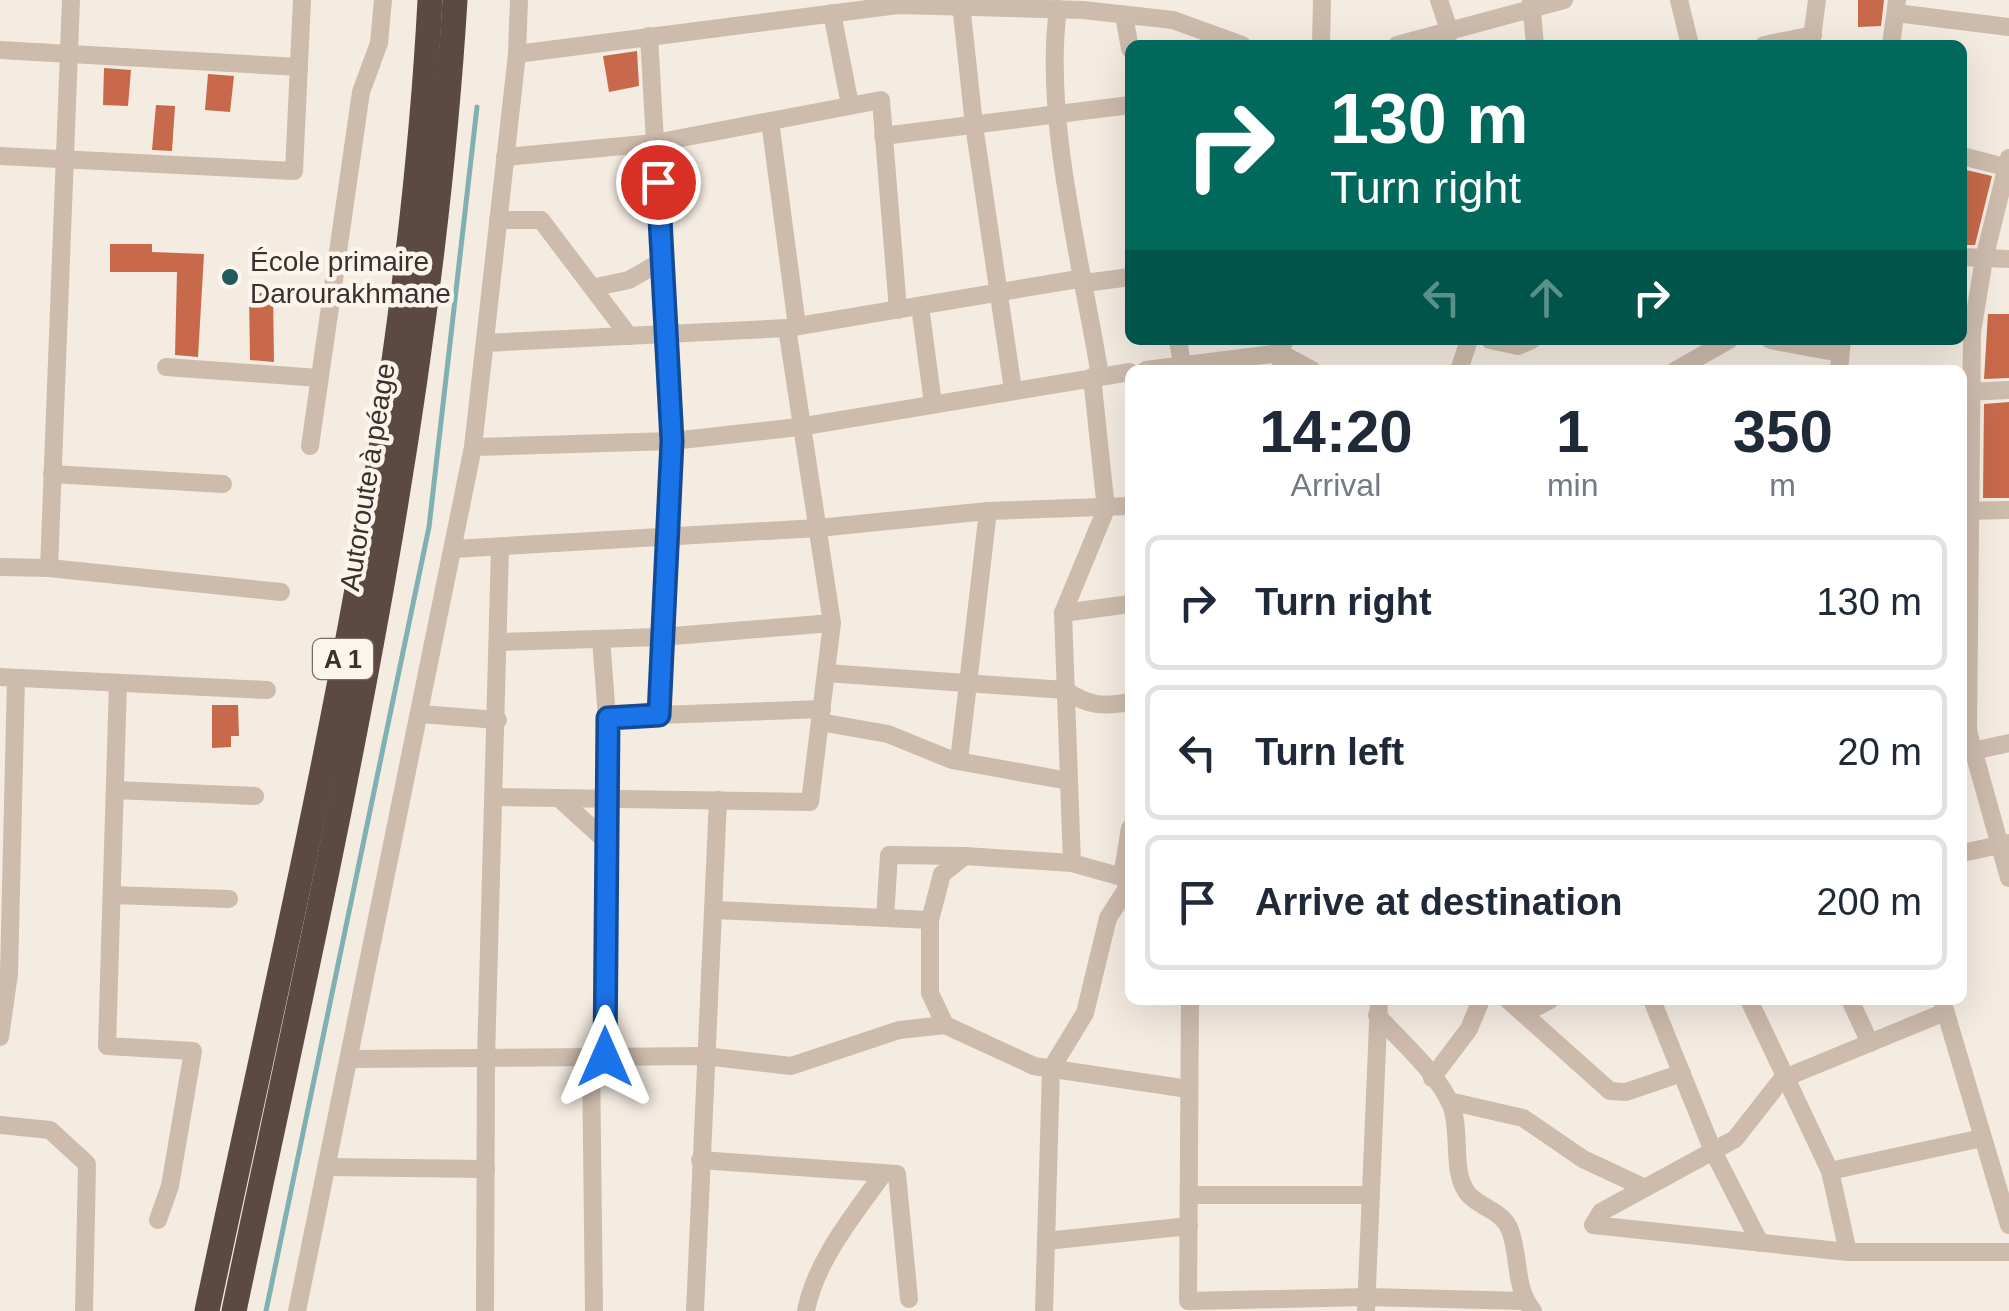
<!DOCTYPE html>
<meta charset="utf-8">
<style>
:root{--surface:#fff;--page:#f2f2f3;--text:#1f2937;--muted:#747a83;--line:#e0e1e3}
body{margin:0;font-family:Arial,sans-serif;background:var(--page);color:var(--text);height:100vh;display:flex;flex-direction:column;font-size:38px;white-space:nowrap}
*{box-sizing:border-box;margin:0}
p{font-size:32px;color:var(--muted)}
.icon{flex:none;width:55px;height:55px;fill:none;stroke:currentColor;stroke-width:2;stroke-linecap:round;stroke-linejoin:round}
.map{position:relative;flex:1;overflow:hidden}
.side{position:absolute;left:1125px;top:365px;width:842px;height:640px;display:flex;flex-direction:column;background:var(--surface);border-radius:15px;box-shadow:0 10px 40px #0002}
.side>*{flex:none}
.banner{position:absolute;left:1125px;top:40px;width:842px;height:305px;border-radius:15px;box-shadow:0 10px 40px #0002;background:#00695c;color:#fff;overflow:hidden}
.pin{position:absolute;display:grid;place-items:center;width:85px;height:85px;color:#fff;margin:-42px;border:5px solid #fff;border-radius:50%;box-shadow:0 2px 10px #0007}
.me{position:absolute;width:110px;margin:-55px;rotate:0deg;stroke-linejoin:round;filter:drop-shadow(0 0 8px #0008)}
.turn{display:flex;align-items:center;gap:35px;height:210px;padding:0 40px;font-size:45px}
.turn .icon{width:130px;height:130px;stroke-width:2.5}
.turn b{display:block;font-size:70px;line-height:85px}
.lanes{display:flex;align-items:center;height:95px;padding:0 40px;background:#0003;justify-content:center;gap:50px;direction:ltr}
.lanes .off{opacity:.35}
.eta{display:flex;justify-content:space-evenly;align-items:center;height:170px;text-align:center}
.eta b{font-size:60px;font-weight:700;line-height:70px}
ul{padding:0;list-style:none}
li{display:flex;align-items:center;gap:30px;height:135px;margin:0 20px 15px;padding:0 20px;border:5px solid var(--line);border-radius:15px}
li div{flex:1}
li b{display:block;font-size:38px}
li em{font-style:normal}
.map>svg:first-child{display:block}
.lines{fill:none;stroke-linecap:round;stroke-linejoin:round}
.stream{stroke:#7fb0b2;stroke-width:5}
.building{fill:#c8694b}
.minor{stroke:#cdbbac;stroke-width:18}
.highway{stroke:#5c4a42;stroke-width:25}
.route-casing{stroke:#114b97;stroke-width:25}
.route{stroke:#1a73e8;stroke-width:18}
.poi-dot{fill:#1f5a5e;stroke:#fbf5ee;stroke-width:4}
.labels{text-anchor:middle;stroke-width:9;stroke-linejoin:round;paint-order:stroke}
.shield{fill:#fbf5ee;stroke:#756b66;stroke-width:2.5}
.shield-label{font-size:25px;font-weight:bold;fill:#3b302b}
.poi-label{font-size:28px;fill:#3b302b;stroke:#fbf5ee;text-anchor:start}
.street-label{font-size:28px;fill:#3b302b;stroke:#fbf5ee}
</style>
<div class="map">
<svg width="2009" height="1311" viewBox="0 0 2009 1311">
<rect width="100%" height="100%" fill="#f4ebe1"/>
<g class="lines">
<path class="stream" d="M266,1311L429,527L477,107"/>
</g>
<g class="building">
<path d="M1858,0H1884L1881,26L1858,27Z"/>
<path d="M637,51L639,86L609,92L603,56Z"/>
<path d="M104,68L131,70L128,106L103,105Z"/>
<path d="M208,74L234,76L230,112L205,110Z"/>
<path d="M156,105L175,106L172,151L152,150Z"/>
<path d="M1962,169L1992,176L1975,245H1962Z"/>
<path d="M110,244H152V252L204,254L198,357L175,355L177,272H110Z"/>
<path d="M249,293H273L274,362L250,360Z"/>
<path d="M1988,314H2009V378L1984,379Z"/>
<path d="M2009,402V498H1983L1984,404Z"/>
<path d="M212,705H238L239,736H231V747L212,748Z"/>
</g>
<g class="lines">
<g class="minor">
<path d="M1439,0L1450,33"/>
<path d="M1679,0L1690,45"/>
<path d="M1531,1L1535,45"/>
<path d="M961,4L974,125L1013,390"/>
<path d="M1058,9C1043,119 1082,264 1100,376"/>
<path d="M832,13L850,105"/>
<path d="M1896,13L2009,27"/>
<path d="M1124,15L1130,49"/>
<path d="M1321,45L1322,0"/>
<path d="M1397,45L1564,0"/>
<path d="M1764,45L1813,35"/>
<path d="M1811,45L1817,0"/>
<path d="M1891,45L1897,0"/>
<path d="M0,50L299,67"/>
<path d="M517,54L898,5L1083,10L1173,20L1242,45"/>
<path d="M770,121L797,326"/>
<path d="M883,136L1130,105"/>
<path d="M0,156L294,171L302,0"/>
<path d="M1962,156L2009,168"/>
<path d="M505,157L655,143L881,100L898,310"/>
<path d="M2009,158L1984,259L1972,332L1968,731L2009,878"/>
<path d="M498,220H541L629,336"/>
<path d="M1962,257L2009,259"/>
<path d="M1085,283L1130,277"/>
<path d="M596,287L629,280L662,261"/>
<path d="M920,306L933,404"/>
<path d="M1178,340L1183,370"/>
<path d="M1490,340L1518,346L1532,340"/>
<path d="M1770,340L1840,353"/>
<path d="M485,343L787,328L1084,278"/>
<path d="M166,367L319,378"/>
<path d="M1146,370L1280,353L1312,370"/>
<path d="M1282,370L1280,353L1285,340"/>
<path d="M1459,370L1469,340"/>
<path d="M1676,370L1729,340"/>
<path d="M1839,370L1842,340"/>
<path d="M1963,392L2009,390"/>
<path d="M310,446L361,92L379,43L383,0"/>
<path d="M473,447L672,441L799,427L1130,372"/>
<path d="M52,474L223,484"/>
<path d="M1962,511L2009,510"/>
<path d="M453,549L818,528L988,511L1130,506"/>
<path d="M0,567L49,568L281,592"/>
<path d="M49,568L71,0"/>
<path d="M1063,613L1130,604"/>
<path d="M601,639L607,718L659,715L672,441L649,36"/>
<path d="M499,642L661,637L832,623"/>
<path d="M826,673L1065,690C1088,706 1103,707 1130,702"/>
<path d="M0,677L267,690"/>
<path d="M118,683L107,1046L193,1051L170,1186L158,1220"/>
<path d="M420,714L498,720"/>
<path d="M659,715L822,709"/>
<path d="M820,722L888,734L952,760L1069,781"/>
<path d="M1973,751L2009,743"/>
<path d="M959,761L988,511"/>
<path d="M115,790L255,796"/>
<path d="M496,797L810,802L832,623L787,328"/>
<path d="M561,800L606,841"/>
<path d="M1962,853L2009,843"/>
<path d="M1072,863L1063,613L1106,509L1092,377"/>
<path d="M1122,877L1130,828"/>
<path d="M112,895L229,899"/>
<path d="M715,910L930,920L942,874L965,856L1072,863L1122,877L1130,889"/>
<path d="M885,918L889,855L965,856"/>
<path d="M930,920V993L945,1025"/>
<path d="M1190,1000L1188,1301L1367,1297L1525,1301"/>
<path d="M1508,1000L1610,1091L1626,1092L1682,1073"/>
<path d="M1652,1000L1713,1151L1760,1243"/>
<path d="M1749,1000L1830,1171L1982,1138"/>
<path d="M1850,1000L1870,1043"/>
<path d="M1942,1000L2009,1225"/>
<path d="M1945,1012L1782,1079L1735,1139L1601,1212L1593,1225L1848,1252H2009"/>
<path d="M1525,1013L1550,1000"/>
<path d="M1377,1015C1401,1042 1437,1072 1451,1105C1462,1131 1450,1174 1469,1195C1481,1208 1503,1211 1510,1230C1520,1257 1514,1288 1533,1311"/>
<path d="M0,1037L9,974L16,678"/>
<path d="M591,1057L594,1311"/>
<path d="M605,1057L607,718"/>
<path d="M349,1059L704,1056L791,1066L899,1030L945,1025L1034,1066L1188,1089"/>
<path d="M1432,1078L1469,1029L1481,1000"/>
<path d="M1449,1101L1523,1118L1583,1159L1645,1188"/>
<path d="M0,1125L50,1130L87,1164L84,1311"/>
<path d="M700,1160L897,1174L909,1299"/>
<path d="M327,1167L486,1169"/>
<path d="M1830,1171L1848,1252"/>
<path d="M1190,1195H1371"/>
<path d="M1046,1241L1189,1226"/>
<path d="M297,1311L473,447L517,54L519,0"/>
<path d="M485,1311L486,1058L500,547"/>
<path d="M695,1311L718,800"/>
<path d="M806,1311C816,1260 853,1216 883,1174"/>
<path d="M1044,1311L1051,1069L1085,1013L1108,918L1128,887"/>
<path d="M1366,1311L1379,1000"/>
</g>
<g class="highway">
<path d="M207,1311C298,881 407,441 430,0"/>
<path d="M234,1311C325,878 428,443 455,0"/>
</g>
</g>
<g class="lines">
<g class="route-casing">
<path id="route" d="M605,1057L608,718L659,715L672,441L658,182"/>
</g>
<use href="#route" class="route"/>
</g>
<circle class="poi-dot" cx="230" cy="277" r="10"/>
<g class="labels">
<rect class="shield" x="313" y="639" width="60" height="40" rx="8"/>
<g class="shield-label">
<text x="343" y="668">A 1</text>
</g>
<g class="poi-label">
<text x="250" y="271">École primaire<tspan x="250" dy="32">Darourakhmane</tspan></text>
</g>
<g class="street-label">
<text transform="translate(367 477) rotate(-81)" y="10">Autoroute à péage</text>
</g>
</g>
</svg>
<div class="pin" style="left:658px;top:182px;background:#d93025"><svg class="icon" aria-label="arrive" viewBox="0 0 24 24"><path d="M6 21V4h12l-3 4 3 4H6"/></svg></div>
<svg class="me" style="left:605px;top:1057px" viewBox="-20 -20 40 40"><path d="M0-17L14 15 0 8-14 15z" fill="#1a73e8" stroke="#fff" stroke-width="4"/></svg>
<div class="banner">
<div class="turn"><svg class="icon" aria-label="right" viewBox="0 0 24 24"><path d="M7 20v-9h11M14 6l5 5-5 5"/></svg><div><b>130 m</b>Turn right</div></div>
<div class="lanes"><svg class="icon off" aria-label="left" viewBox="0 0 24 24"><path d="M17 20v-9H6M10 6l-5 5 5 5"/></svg><svg class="icon off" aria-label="ahead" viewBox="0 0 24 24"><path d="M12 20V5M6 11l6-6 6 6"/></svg><svg class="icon" aria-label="right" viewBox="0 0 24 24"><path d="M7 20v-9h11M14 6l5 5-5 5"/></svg></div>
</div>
<section class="side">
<div class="eta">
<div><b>14:20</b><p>Arrival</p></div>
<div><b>1</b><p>min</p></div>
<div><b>350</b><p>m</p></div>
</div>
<ul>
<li><svg class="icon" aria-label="right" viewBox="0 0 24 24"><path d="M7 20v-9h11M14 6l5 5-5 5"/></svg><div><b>Turn right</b></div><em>130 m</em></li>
<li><svg class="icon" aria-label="left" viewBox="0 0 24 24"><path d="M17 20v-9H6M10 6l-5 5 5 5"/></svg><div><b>Turn left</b></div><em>20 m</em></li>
<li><svg class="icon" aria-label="arrive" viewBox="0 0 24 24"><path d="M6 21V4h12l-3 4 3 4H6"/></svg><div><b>Arrive at destination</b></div><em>200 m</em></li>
</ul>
</section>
</div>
